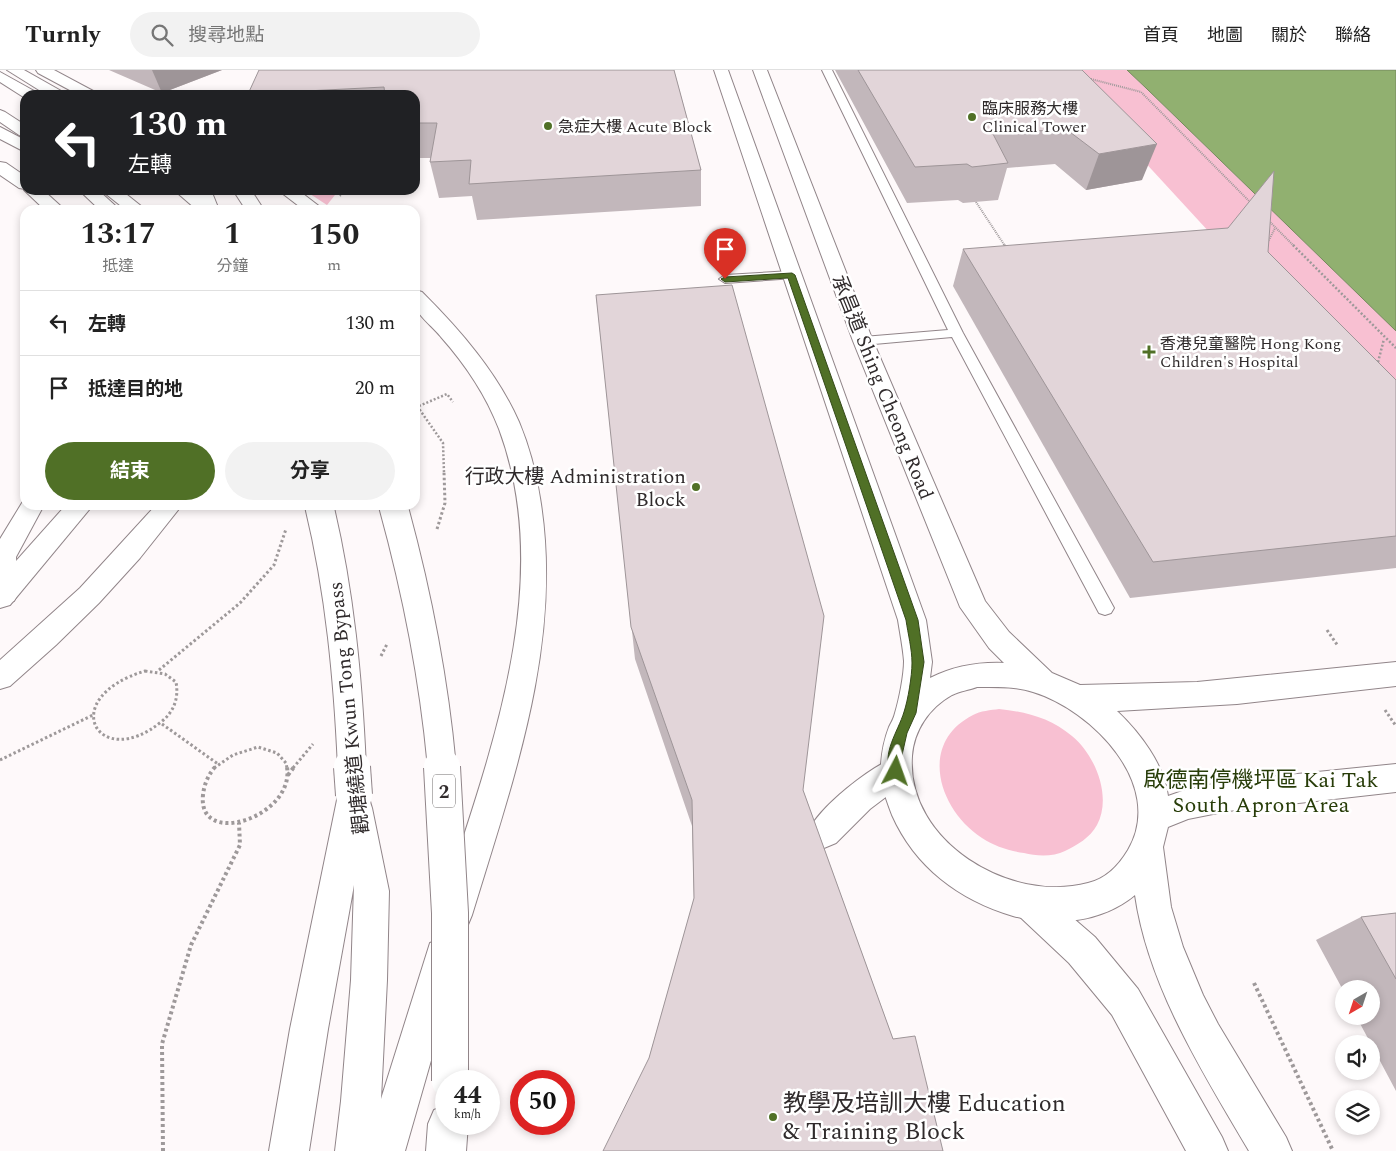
<!DOCTYPE html>
<html lang="zh-TW">
<meta charset="utf-8">
<style>
:root{--surface:#fff;--page:#f2f2f2;--text:#222;--muted:#767676;--line:#e0e0e0;--accent:#507026}
body{margin:0;font-family:Spectral,"Noto Sans TC",serif;background:var(--page);color:var(--text);height:100vh;display:flex;flex-direction:column;font-size:19px;white-space:nowrap}
*{box-sizing:border-box;margin:0}
p{font-size:16px;color:var(--muted)}
.icon{flex:none;width:28px;height:28px;fill:none;stroke:currentColor;stroke-width:2;stroke-linecap:round;stroke-linejoin:round}
.map{position:relative;flex:1;overflow:hidden}
.sheet{position:absolute;left:20px;top:135px;width:400px;height:305px;display:flex;flex-direction:column;background:var(--surface);border-radius:15px;box-shadow:0 2px 8px #0003}
.sheet>*{flex:none}
.banner{position:absolute;left:20px;top:20px;width:400px;height:105px;border-radius:15px;box-shadow:0 2px 8px #0003;background:#202124;color:#fff;overflow:hidden}
.needle{width:32px;rotate:219deg}
.fabs{position:absolute;left:1335px;top:910px;display:grid;gap:10px}
.fabs a{display:grid;place-items:center;width:45px;height:45px;border-radius:50%;background:var(--surface);box-shadow:0 2px 8px #0003;font-size:25px}
.speed{position:absolute;left:435px;top:1000px;display:flex;gap:10px;font-size:25px;font-weight:700;text-align:center}
.speed>*{display:grid;place-content:center;width:65px;height:65px;border-radius:50%;background:var(--surface);box-shadow:0 2px 8px #0003;line-height:1}
.speed small{font-size:12px;font-weight:400}
.speed .limit{border:8px solid #d22;background:#fff;color:#111}
.pin{position:absolute;display:grid;place-items:center;width:42px;height:42px;color:#fff;margin:-51px -21px;border-radius:50% 50% 50% 0;rotate:-45deg;box-shadow:0 0 5px #0007}
.pin .icon{rotate:45deg}
.me{position:absolute;width:55px;margin:-28px;rotate:4deg;stroke-linejoin:round;filter:drop-shadow(0 0 4px #0008)}
.turn{display:flex;align-items:center;gap:18px;height:105px;padding:0 25px;font-size:22px}
.turn .icon{width:65px;height:65px;stroke-width:2.5}
.turn b{display:block;font-size:35px;line-height:42px}
.eta{display:flex;justify-content:space-evenly;align-items:center;height:85px;text-align:center}
.eta b{font-size:30px;font-weight:700;line-height:35px}
.cta{display:flex;gap:10px;margin-top:auto;padding:10px 25px}
.cta a{flex:1;height:58px;border-radius:30px;background:var(--accent);color:#fff;font-size:20px;font-weight:700;line-height:58px;text-align:center}
.cta a+a{background:var(--page);color:var(--text)}
ul{padding:0;list-style:none}
li{display:flex;align-items:center;gap:15px;height:65px;padding:0 25px;border-top:1px solid var(--line)}
li div{flex:1}
li b{display:block;font-size:19px}
li em{font-style:normal}
header{display:flex;align-items:center;gap:30px;box-sizing:border-box;height:70px;padding:0 25px;background:var(--surface);border-bottom:1px solid var(--line)}
header strong{font-size:24px}
nav{display:flex;gap:28px;margin-inline-start:auto;font-size:18px}
.search{width:350px;height:45px;background:var(--page);display:flex;align-items:center;gap:12px;box-sizing:border-box;padding:0 18px;border-radius:28px;color:var(--muted);font-size:19px}
.map>svg:first-child{display:block}
.green{fill:#f8c0d2}
.water{fill:#91b070;stroke:#74885c}
.lines{fill:none;stroke-linecap:round;stroke-linejoin:round}
.lane-casing{stroke:#918589;stroke-width:2}
.street-casing{stroke:#918589;stroke-width:2}
.secondary-casing{stroke:#918589;stroke-width:2}
.highway-casing{stroke:#918589;stroke-width:2}
.path-far3{stroke:#9e999a;stroke-width:2;stroke-dasharray:1 1;stroke-linecap:butt}
.path-far2{stroke:#9e999a;stroke-width:2.5;stroke-dasharray:2 2;stroke-linecap:butt}
.path-far1{stroke:#9e999a;stroke-width:3;stroke-dasharray:2.5 2.5;stroke-linecap:butt}
.path{stroke:#9e999a;stroke-width:4;stroke-dasharray:3 3;stroke-linecap:butt}
.lane{fill:#fff;fill-rule:evenodd}
.street{fill:#fff;fill-rule:evenodd}
.secondary{fill:#fff;fill-rule:evenodd}
.highway{fill:#fff;fill-rule:evenodd}
.highway-bridge-far1-casing{stroke:#918589;stroke-width:30;stroke-linecap:butt}
.highway-bridge-casing{stroke:#918589;stroke-width:38;stroke-linecap:butt}
.highway-bridge-far1{stroke:#fff;stroke-width:28}
.highway-bridge{stroke:#fff;stroke-width:36}
.wall{fill:#c2b7bb}
.shaded-wall{fill:#9e9598}
.building{fill:#e2d5d9;stroke:#9e9598}
.route{fill:#507026;stroke:#344919}
.poi-dot{fill:#507026;stroke:#fff;stroke-width:2}
.labels{text-anchor:middle;stroke-width:5;stroke-linejoin:round;paint-order:stroke}
.far-poi-label{font-size:16px;fill:#302b2c;stroke:#fff;text-anchor:start}
.shield{fill:#fff;stroke:#6e6b6b;stroke-width:1}
.shield-label{font-size:19px;font-weight:bold;fill:#302b2c}
.street-label{font-size:20px;fill:#302b2c;stroke:#fff}
.poi-label{font-size:20px;fill:#302b2c;stroke:#fff;text-anchor:end}
.quarter-label{font-size:22px;fill:#283d09;stroke:#fff}
.near-poi-label{font-size:24px;fill:#302b2c;stroke:#fff;text-anchor:start}
</style>
<header>
<strong>Turnly</strong>
<div class="search"><svg class="icon" aria-label="search" viewBox="0 0 24 24"><circle cx="10" cy="10" r="6"/><path d="M15 15l6 6"/></svg>搜尋地點</div>
<nav><a>首頁</a><a>地圖</a><a>關於</a><a>聯絡</a></nav>
</header>
<div class="map">
<svg width="1396" height="1081" viewBox="0 0 1396 1081">
<rect width="100%" height="100%" fill="#fef9fa"/>
<g class="green">
<path d="M1060,0H1127L1396,261V365Z"/>
<path d="M304,120H339L327,135Z"/>
<path d="M999,639C1027,642 1050,648 1072,666C1096,686 1112,727 1097,755C1090,768 1077,775 1065,781C1053,787 1036,786 1024,783C1009,781 994,776 982,768C938,739 918,673 973,645C980,641 991,640 999,639Z"/>
</g>
<path class="water" d="M1127,0H1396V261L1147,19Z"/>
<g class="lines">
<g class="lane-casing">
<g id="lane">
<path d="M822,0H832L963,263L1114,538L1111,543L1105,545L1099,543L952,267L863,275L856,271L863,267L948,260Z"/>
<path d="M791,201L795,202L797,205L795,208L725,213L719,209L725,205Z"/>
</g>
</g>
<g class="street-casing">
<path id="street" d="M1031,817L1043,822L1095,867L1138,919L1222,1067L1228,1081H1186L1112,945L1069,893L1019,846L1014,834L1019,822Z"/>
</g>
<g class="secondary-casing">
<g id="secondary">
<path d="M7,0H24L63,22L65,25H47Z"/>
<path d="M714,0H728L926,550L932,592L930,608C954,596 978,592 1004,593L989,578L960,537L853,271L753,0H767L873,271L985,531L1009,562L1052,603L1080,615L1197,612L1396,592V616L1237,634L1117,641C1140,663 1164,694 1168,726L1188,719L1228,711L1396,694V722L1228,741L1188,749L1168,757L1163,777L1171,837L1183,877L1203,925L1218,954L1286,1067L1292,1081H1249C1203,1003 1148,916 1135,825C1101,853 1054,857 1013,846C959,830 915,797 892,745C886,729 879,711 881,694C882,681 884,670 889,657C891,653 894,648 895,643C899,630 904,605 904,591C903,578 900,563 898,550ZM977,617C996,617 1015,616 1033,622C1092,640 1166,715 1128,780C1119,795 1106,809 1088,813C1011,834 906,772 912,686C914,660 929,638 952,625C960,621 969,620 977,617Z"/>
<path d="M0,57L25,70V82L0,69Z"/>
<path d="M79,120H98L120,140H100Z"/>
<path d="M193,120H211L219,140H201Z"/>
<path d="M66,435H93L10,535L0,538V509Z"/>
</g>
</g>
<g class="highway-casing">
<g id="highway">
<path d="M36,0H54L95,22L97,25H79L38,3Z"/>
<path d="M0,2L36,22L38,25H25V28L0,12Z"/>
<path d="M0,40L5,42L25,55V67L19,65L0,52Z"/>
<path d="M0,92L6,93L25,106V120H43L65,140H45L24,120L25,119L19,118L0,105Z"/>
<path d="M101,120H121L146,140H126Z"/>
<path d="M174,120H194L217,140H197Z"/>
<path d="M233,120H251L264,140H246Z"/>
<path d="M278,120H298L324,140H304Z"/>
<path d="M415,220L422,222C460,260 497,302 519,352C529,376 536,402 540,428C564,571 513,710 472,845L467,857L455,862L443,857L438,845C486,694 558,517 499,359C486,325 465,294 441,267C434,258 422,249 416,239C413,234 415,225 415,220Z"/>
<path d="M25,428V435H44L16,487L18,523L14,531L4,534L0,532V469Z"/>
<path d="M156,435H182L140,488L99,533L56,575L10,616L0,619V590L80,518Z"/>
<path d="M896,687L907,691L912,701L907,711L870,739L836,773L824,778L812,773L808,762C819,737 870,697 896,687Z"/>
<path d="M354,710L365,714C369,723 369,730 372,738L389,821L387,910L381,1029L430,873L443,868L456,873L461,886L405,1081H335L341,1031L351,910L354,815L328,959L309,1081H269L290,959L338,725L343,714Z"/>
<path d="M446,1035V1054H468L466,1081H426L428,1054L434,1040Z"/>
</g>
</g>
<g class="path-far3">
<path d="M1087,8L1141,22L1252,134"/>
<path d="M340,126L345,120"/>
<path d="M976,132L1005,176"/>
<path d="M1269,151L1294,176"/>
<path d="M1267,174L1275,158"/>
</g>
<g class="path-far2">
<path d="M1004,175L1006,177"/>
<path d="M1293,175L1396,278"/>
<path d="M1377,296L1384,269"/>
<path d="M415,333L443,373L444,403"/>
<path d="M419,336L447,324L453,332"/>
</g>
<g class="path-far1">
<path d="M437,459L445,433L444,402"/>
<path d="M1327,560L1338,576"/>
<path d="M381,586L387,574"/>
<path d="M159,600L240,533L274,495L286,459"/>
<path d="M145,601L165,604L176,612C179,628 174,642 161,652C98,703 55,628 145,601Z"/>
<path d="M1385,640L1396,656"/>
<path d="M162,654L218,694"/>
<path d="M0,690L93,645"/>
<path d="M214,698L233,685L258,677L277,683L286,693L287,698"/>
<path d="M293,698L313,674"/>
</g>
<g class="path">
<path d="M215,697C208,705 204,715 203,725C197,779 295,747 287,697"/>
<path d="M288,705L294,697"/>
<path d="M1254,913L1333,1081"/>
<path d="M163,1081L162,974L191,875L240,775L239,753"/>
</g>
<use href="#lane" class="lane"/>
<use href="#street" class="street"/>
<use href="#secondary" class="secondary"/>
<use href="#highway" class="highway"/>
<g class="highway-bridge-far1-casing">
<g id="highway-bridge-far1">
<path d="M319,435C340,522 348,609 352,698"/>
<path d="M393,435C417,522 434,609 442,698"/>
</g>
</g>
<g class="highway-bridge-casing">
<g id="highway-bridge">
<path d="M352,697L354,725"/>
<path d="M442,697L450,843V1011"/>
</g>
</g>
<use href="#highway-bridge-far1" class="highway-bridge-far1"/>
<use href="#highway-bridge" class="highway-bridge"/>
</g>
<g class="wall">
<path d="M109,0H222L162,23Z"/>
<path d="M674,0L701,100V136L477,150L472,126L439,128L430,92L431,88H415V25H248V24Z"/>
<path d="M835,0H1082L1142,110L1086,120L1055,94L1007,98L998,130L963,133L958,130L907,133Z"/>
<path d="M963,179L1268,182L1396,310V498L1130,528L953,216Z"/>
<path d="M596,225L803,720L893,969L649,988L694,829L692,756L635,589Z"/>
<path d="M1396,843V1021L1356,946H1371V919H1344V922L1316,870L1361,847Z"/>
</g>
<g class="shaded-wall">
<path d="M152,0H222L162,23Z"/>
<path d="M1157,74L1142,110L1086,120L1099,84Z"/>
</g>
<g class="building">
<path d="M259,0H674L701,100L469,114L471,90L430,92L437,53H415V25H385L384,17L248,24Z"/>
<path d="M858,0H1082L1157,74L1099,84L1066,59L993,64L1008,93L972,97L967,94L915,97Z"/>
<path d="M1274,101L1268,182L1396,310V466L1153,492L963,179L1228,158Z"/>
<path d="M732,215L824,546L803,720L893,969L915,966L943,1081H603L649,988L694,828L692,730L631,557L596,225Z"/>
<path d="M1396,843V909L1361,847Z"/>
</g>
<path class="route" d="M792,203L795,205L918,550L924,592L916,643L907,663L902,685V701L900,705L896,707L891,705C881,683 898,662 904,642C908,630 912,606 912,593C912,579 908,564 906,550L788,208L725,212L721,209L725,207Z"/>
<g class="poi-dot">
<circle cx="972" cy="47" r="5"/>
<circle cx="548" cy="56" r="5"/>
<path d="M1146.5 274.5h5v5h5v5h-5v5h-5v-5h-5v-5h5z"/>
<circle cx="696" cy="417" r="5"/>
<circle cx="773" cy="1047" r="5"/>
</g>
<g class="labels">
<g class="far-poi-label">
<text x="982" y="44">臨床服務大樓<tspan x="982" dy="18">Clinical Tower</tspan></text>
<text x="558" y="62">急症大樓 Acute Block</text>
<text x="1160" y="279">香港兒童醫院 Hong Kong<tspan x="1160" dy="18">Children's Hospital</tspan></text>
</g>
<rect class="shield" x="433" y="704.5" width="22" height="33" rx="4"/>
<g class="shield-label">
<text x="444" y="728">2</text>
</g>
<g class="street-label">
<text transform="translate(883 317) rotate(68)" y="7">承昌道 Shing Cheong Road</text>
<text transform="translate(348 638) rotate(-96)" y="7">觀塘繞道 Kwun Tong Bypass</text>
</g>
<g class="poi-label">
<text x="686" y="413">行政大樓 Administration<tspan x="686" dy="23">Block</tspan></text>
</g>
<g class="quarter-label">
<text x="1261" y="717">啟德南停機坪區 Kai Tak<tspan x="1261" dy="25">South Apron Area</tspan></text>
</g>
<g class="near-poi-label">
<text x="783" y="1041">教學及培訓大樓 Education<tspan x="783" dy="28">&amp; Training Block</tspan></text>
</g>
</g>
</svg>
<div class="fabs">
<a><svg class="needle" viewBox="-14 -14 28 28"><path d="M0-13l5 13h-10z" fill="#e53935"/><path d="M0 13l5-13h-10z" fill="#767676"/></svg></a>
<a><svg class="icon" aria-label="sound" viewBox="0 0 24 24"><path d="M4 9h4l5-4v14l-5-4H4zM17 9q2 3 0 6"/></svg></a>
<a><svg class="icon" aria-label="layers" viewBox="0 0 24 24"><path d="M12 4l9 5-9 5-9-5zM3 14l9 5 9-5"/></svg></a>
</div>
<div class="speed"><div>44<small>km/h</small></div><div class="limit">50</div></div>
<div class="pin" style="left:725px;top:209px;background:#d93025"><svg class="icon" aria-label="arrive" viewBox="0 0 24 24"><path d="M6 21V4h12l-3 4 3 4H6"/></svg></div>
<svg class="me" style="left:896px;top:701px" viewBox="-20 -20 40 40"><path d="M0-17L14 15 0 8-14 15z" fill="#507026" stroke="#fff" stroke-width="4"/></svg>
<div class="banner">
<div class="turn"><svg class="icon" aria-label="left" viewBox="0 0 24 24"><path d="M17 20v-9H6M10 6l-5 5 5 5"/></svg><div><b>130 m</b>左轉</div></div>
</div>
<section class="sheet">
<div class="eta">
<div><b>13:17</b><p>抵達</p></div>
<div><b>1</b><p>分鐘</p></div>
<div><b>150</b><p>m</p></div>
</div>
<ul>
<li><svg class="icon" aria-label="left" viewBox="0 0 24 24"><path d="M17 20v-9H6M10 6l-5 5 5 5"/></svg><div><b>左轉</b></div><em>130 m</em></li>
<li><svg class="icon" aria-label="arrive" viewBox="0 0 24 24"><path d="M6 21V4h12l-3 4 3 4H6"/></svg><div><b>抵達目的地</b></div><em>20 m</em></li>
</ul>
<div class="cta"><a>結束</a><a>分享</a></div>
</section>
</div>
